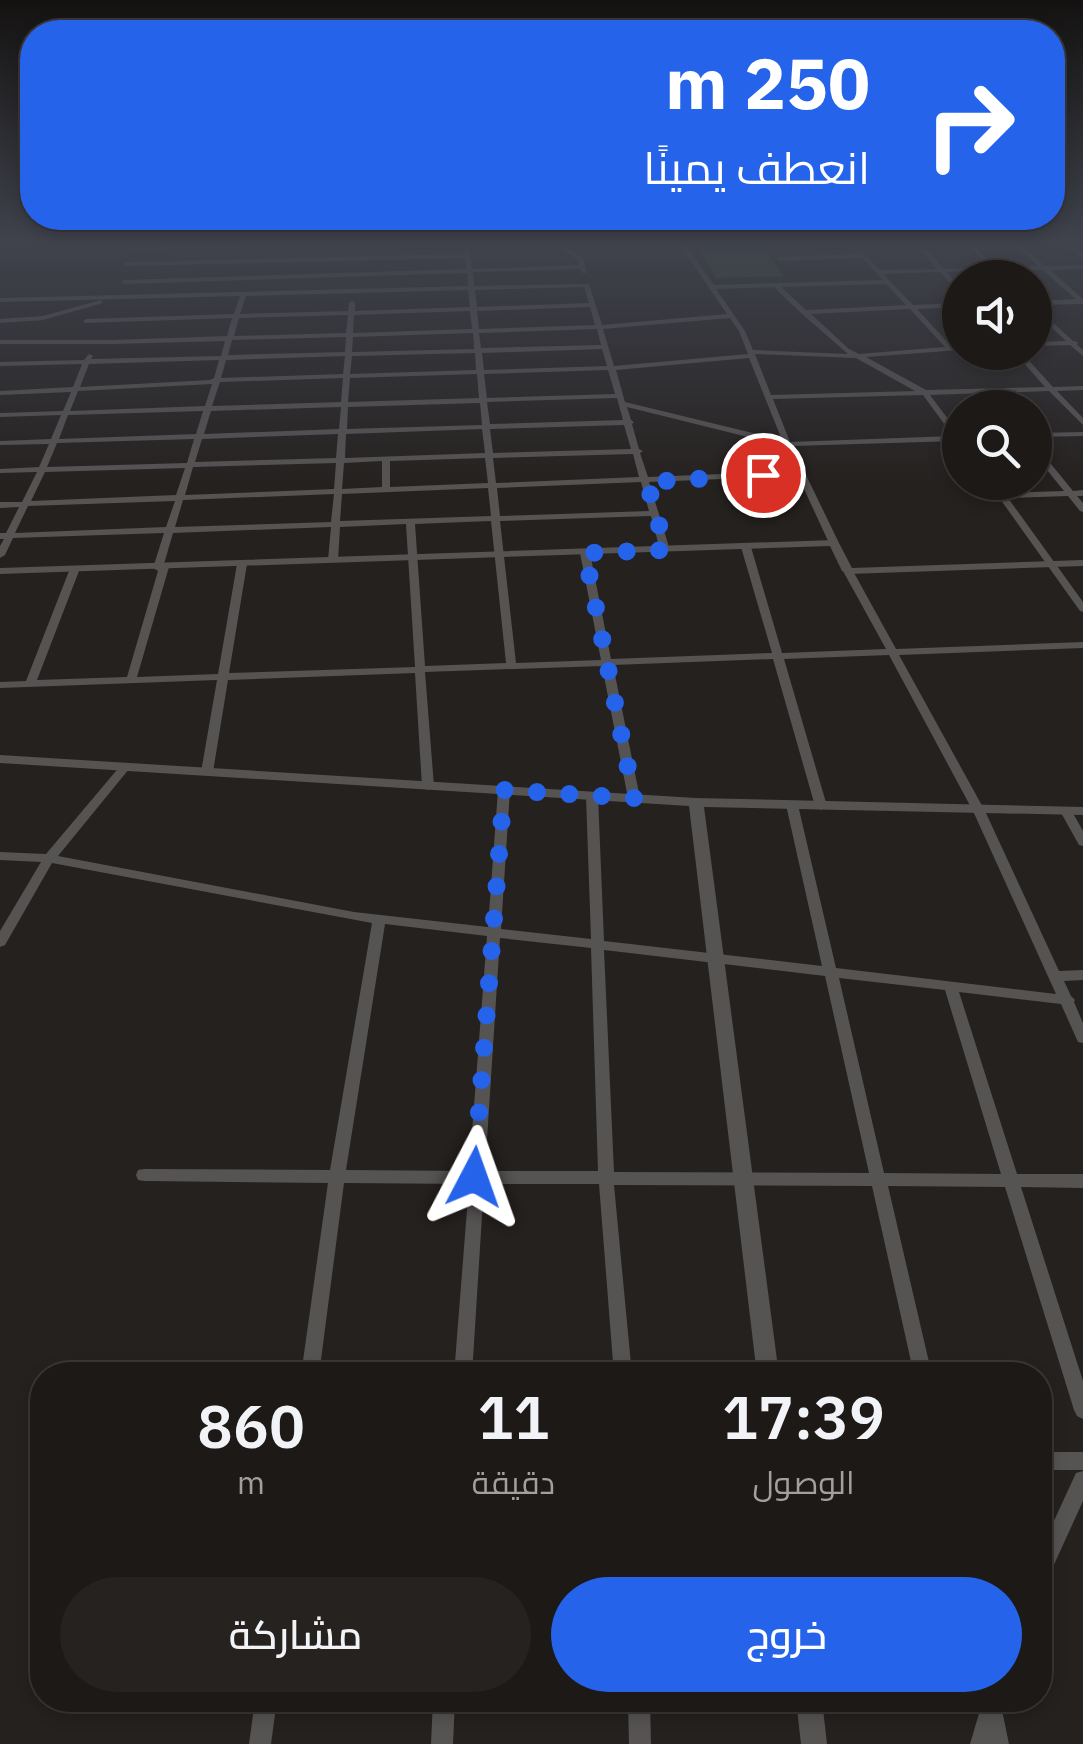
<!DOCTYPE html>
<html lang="ar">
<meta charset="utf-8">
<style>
:root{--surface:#1c1917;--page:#252220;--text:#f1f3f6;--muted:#a0a0a1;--line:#3a3836;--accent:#2563eb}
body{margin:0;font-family:"IBM Plex Sans",Cairo,sans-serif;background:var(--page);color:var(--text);direction:rtl;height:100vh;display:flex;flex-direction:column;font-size:38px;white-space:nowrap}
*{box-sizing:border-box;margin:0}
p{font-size:32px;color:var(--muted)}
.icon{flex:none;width:55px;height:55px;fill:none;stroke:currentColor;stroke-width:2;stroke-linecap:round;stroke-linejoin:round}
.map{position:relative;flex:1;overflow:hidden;direction:ltr}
.details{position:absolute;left:30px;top:1362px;width:1022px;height:350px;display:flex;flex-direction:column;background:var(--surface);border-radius:40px;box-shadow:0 5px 15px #0003,0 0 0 2px var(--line);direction:rtl}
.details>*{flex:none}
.top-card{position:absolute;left:20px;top:20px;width:1045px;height:210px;border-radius:40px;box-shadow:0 5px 15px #0003,0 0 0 2px var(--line);direction:rtl;background:#2563eb;color:#fff;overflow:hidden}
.buttons{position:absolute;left:942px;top:260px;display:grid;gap:20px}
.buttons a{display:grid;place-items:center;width:110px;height:110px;border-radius:50%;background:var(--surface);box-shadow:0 5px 15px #0003,0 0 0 2px var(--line);font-size:50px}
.pin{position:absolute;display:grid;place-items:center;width:85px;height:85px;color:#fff;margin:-42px;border:5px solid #fff;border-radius:50%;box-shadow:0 2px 10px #0007}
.me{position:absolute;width:110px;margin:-55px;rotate:4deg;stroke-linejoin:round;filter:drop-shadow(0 0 8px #0008)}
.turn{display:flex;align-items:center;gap:35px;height:210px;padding:0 30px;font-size:45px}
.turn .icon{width:130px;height:130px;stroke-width:2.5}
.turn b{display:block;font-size:70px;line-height:85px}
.eta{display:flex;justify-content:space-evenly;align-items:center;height:170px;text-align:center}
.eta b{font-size:60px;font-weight:600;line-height:70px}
.action{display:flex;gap:20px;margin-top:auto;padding:20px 30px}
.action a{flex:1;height:115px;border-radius:60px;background:var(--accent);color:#fff;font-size:40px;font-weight:600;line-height:115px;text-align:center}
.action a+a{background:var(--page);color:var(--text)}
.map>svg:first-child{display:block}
.green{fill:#384a2d}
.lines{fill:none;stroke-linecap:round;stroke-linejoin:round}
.minor{fill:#565353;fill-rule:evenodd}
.tertiary{fill:#565353;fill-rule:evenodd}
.route{stroke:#2563eb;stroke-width:18;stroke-dasharray:0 32.4}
</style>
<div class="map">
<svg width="1083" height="1744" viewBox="0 0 1083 1744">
<rect width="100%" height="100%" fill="#25211f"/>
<path class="green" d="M763,245L783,276L716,278L699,247Z"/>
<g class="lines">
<g class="minor">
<path d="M363,241H416L413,243L131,251L128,249L131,247Z"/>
<path d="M463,241H469L472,269L579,265L578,260L557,246L559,241H565L563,245L584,259L586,273H582L580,269L473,272L474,286L589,284L602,325L727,314L677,241H683L684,243L810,241L807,243L687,247L714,285L883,280L862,258L780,261L777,259L780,257L858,254L846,241H852L880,270L937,269L913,241H919L944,269L990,267L963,241H969L996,267L1038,266L1010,241H1016L1045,266L1083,265V269L1050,270L1083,299V304L1035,305V301L1076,299L1042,270L1000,271L1007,278H1000L993,271L947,272L960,287V293L940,272L883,274L913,305L960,303V307L917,309L952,347L960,346V350L866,357L926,390L1045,387L1014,352H1021L1053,387L1083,386V390L1057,391L1083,418V425L1049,391L991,393L1003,408H996L984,393L930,395L960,435V442L956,441L792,446L839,543L837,545L829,543L798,476L649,482L670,550L665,553L660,550L651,516L500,521L516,663L601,660L580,553L585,550L590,553L611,659L772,653L741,547L746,544L751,547L782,653L886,649L843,571L848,568L853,571L896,649L1083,642V648L899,655L985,811L1059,971L1083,970V980L1064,981L1071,996L1075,1000L1074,1002L1083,1023V1043L1078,1042L1061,1004L959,992L1017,1174H1083V1188L1021,1187L1083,1381V1419L1077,1416L1074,1410L1005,1187L888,1186L932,1375H914L872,1186L614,1185L632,1375H614L599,1184H484L472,1375H454L469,1184L344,1183L319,1375H301L328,1183L144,1181L138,1180L136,1175L138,1170L144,1169L330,1170L372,923L52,863L5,945L0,947V931L41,862L0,860V852L46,854L121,765L125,764L131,767L129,769L58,856L354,912L488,927L498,790L504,786L510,790L501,929L591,939L586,796L592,792L598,796L604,941L822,966L786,805L792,801L798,805L836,968L1056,994L973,811L889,655L784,659L827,806L821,810L815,806L773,659L613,665L640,798L634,802L628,798L602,666L425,672L434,786L428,790L422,786L415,673L228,680L213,772L207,775L201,772L217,680L0,688V682L26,681L69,571L74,568L79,571L37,680L127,677L158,571L153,568L164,533L13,538L5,555L0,558V546L4,539H0V533H6L19,507L0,508V502H22L37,472L0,473V469L39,467L49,444L0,445V441L51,439L61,415L0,417V413L63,411L71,392L0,395V391L73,387L82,364L0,366V362L84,360L89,354L93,356L91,359L221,356L225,341L113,344H0V340H113L227,336L232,318L86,323L83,321L86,319L234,314L240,296L0,302V298L468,286L467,273L124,284L121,282L124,280L466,269L465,258L127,266L124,264L127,262L465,254ZM886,284L906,305L806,310L781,287ZM584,287L589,303L477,307L475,290ZM774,287L801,313L848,354L753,350L745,331L716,289ZM468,290L470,307L355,311V303L352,301L349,303L348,311L240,314L246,296ZM590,307L595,325L479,329L477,311ZM910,309L945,347L859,354L849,349L811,314ZM470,311L472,329L353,333L354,315ZM348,315L346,333L234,336L239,318ZM730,318L739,331L748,354L614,366L603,329ZM597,329L601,345L481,348L479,333ZM473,333L474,349L352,352L353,337ZM346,337L345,352L228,355L232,340ZM602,349L607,366L484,370L482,353ZM475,353L476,370L350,374L352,356ZM755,354L856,358L915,391L771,395ZM345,356L343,374L221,378L226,360ZM749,358L782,440L625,402L616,370ZM219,360L214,378L210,380L80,387L89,364ZM608,370L615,394L487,398L484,374ZM477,374L479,398L348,402L350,378ZM343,378L341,402L212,406L220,382ZM212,384L205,406L70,411L78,391ZM923,395L953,436L790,442L773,399ZM617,398L623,420L490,424L487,402ZM480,403L482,425L347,429L348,407ZM341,407L339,429L204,434L211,411ZM627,407L784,446L796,471L648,477L640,453L643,451L639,449L632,424L634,422L631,420ZM203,411L196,434L59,439L68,415ZM624,425L631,449L493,453L490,429ZM482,429L485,453L345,458L346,434ZM338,434L336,458L195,462L202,439ZM194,439L187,463L47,467L57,443ZM633,454L639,477L496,483L493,458ZM485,458L488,483L390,487V461ZM382,461V487L342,489L344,463ZM336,463L334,489L185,495L193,467ZM185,468L176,495L31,501L45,472ZM641,482L649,511L500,516L497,488ZM488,488L491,516L340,521L342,494ZM334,494L331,522L175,527L183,500ZM175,501L166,527L15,533L28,506ZM491,521L506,663L425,666L415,524ZM406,524L415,667L229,673L247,564L242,561L237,564L218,674L137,677L169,567L164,564L173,533L331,527L328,560L333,563L338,560L340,527ZM385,924L487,936L469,1171L346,1170ZM500,938L591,948L598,1171H485ZM604,950L825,976L869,1173L614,1172ZM839,978L945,990L1001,1174L884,1173Z"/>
<path d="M1059,241H1065L1083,253V258Z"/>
<path d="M101,300L103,303L43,320L0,323V319L43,316Z"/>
<path d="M1035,306L1073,341L1078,342L1077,345L1083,350V356L1070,345L1035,346V342L1066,341L1035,312Z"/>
<path d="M1083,432V436L1035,437V433Z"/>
<path d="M1035,448H1038L1073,491L1083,490V496H1077L1083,503V512L1080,511L1068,496L1008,498L1083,602V612L1080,611L988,482H997L1004,493L1064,491L1035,455Z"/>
<path d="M1066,807L1070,808L1083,831V846L1079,845L1060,811Z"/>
<rect x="1040" y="1452" width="43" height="18"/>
<path d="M1083,1471V1501L1047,1580L1040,1583V1551L1076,1473Z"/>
<path d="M255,1700H277L271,1744H249Z"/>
<path d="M433,1700H455L453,1744H431Z"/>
<path d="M628,1700H650L651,1744H629Z"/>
<path d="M983,1700H1005L1002,1710L1009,1744H970Z"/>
</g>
<g class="tertiary">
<path d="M834,540L839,543L852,568L1083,560V566L848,574L842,571L830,546L0,574V568Z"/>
<path d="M0,755L696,798L1083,807V815L704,807L779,1375H757L689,806L0,763Z"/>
<path d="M796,1700H822L827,1744H801Z"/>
</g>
</g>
<linearGradient id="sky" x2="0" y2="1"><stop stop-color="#141211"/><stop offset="0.5" stop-color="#40434d"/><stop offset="1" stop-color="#40434d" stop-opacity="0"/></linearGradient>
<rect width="1083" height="485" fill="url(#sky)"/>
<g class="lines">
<path class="route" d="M474,1177L504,790L634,798L585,553L666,550L647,482L763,475"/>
</g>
</svg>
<div class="buttons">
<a><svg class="icon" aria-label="sound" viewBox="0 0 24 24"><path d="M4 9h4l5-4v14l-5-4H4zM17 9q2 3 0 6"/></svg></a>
<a><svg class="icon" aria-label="search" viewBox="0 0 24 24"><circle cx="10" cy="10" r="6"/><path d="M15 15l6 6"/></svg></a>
</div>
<div class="pin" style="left:763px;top:475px;background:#d93025"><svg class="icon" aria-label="arrive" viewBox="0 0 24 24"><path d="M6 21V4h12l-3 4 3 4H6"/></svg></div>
<svg class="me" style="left:474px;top:1177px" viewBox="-20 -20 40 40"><path d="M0-17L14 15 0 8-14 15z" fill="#2563eb" stroke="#fff" stroke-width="4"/></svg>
<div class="top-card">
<div class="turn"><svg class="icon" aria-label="right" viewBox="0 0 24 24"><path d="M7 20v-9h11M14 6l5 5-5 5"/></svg><div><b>250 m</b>انعطف يمينًا</div></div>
</div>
<section class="details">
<div class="eta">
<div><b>17:39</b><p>الوصول</p></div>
<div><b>11</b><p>دقيقة</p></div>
<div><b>860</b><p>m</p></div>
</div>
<div class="action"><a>خروج</a><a>مشاركة</a></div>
</section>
</div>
